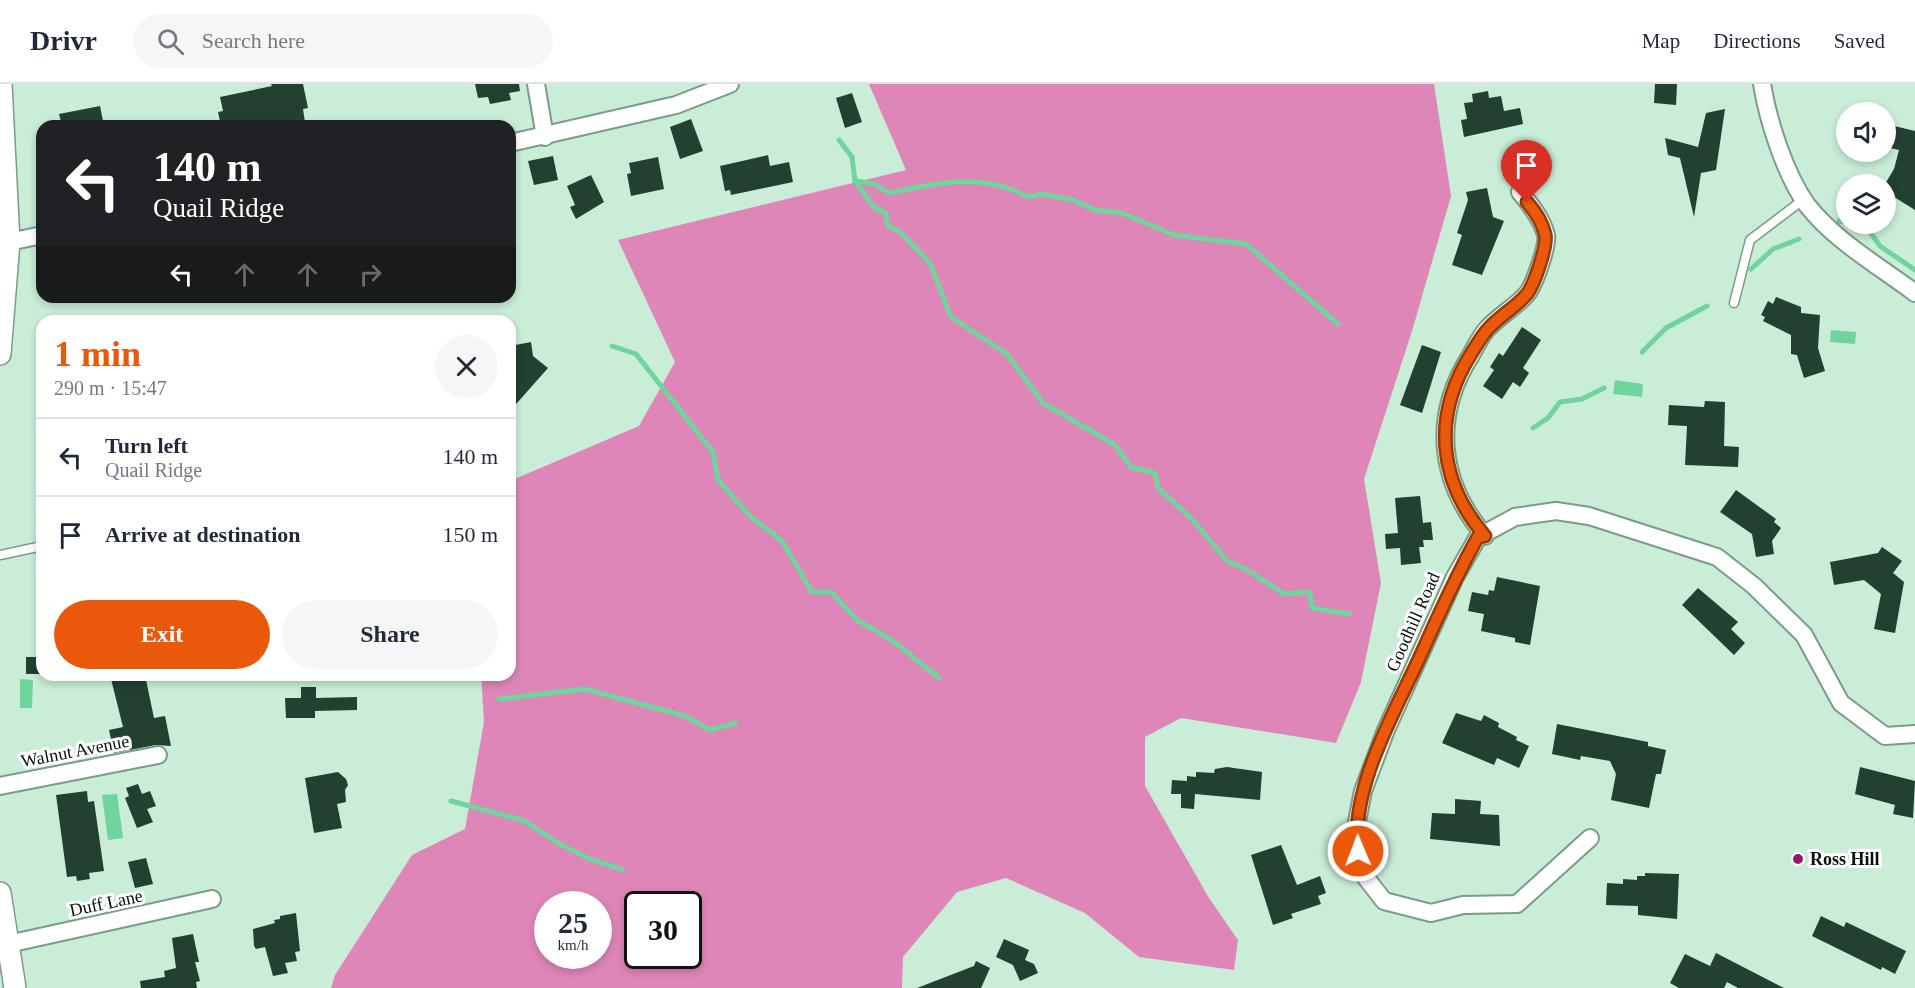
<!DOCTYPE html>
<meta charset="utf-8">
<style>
:root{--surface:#fff;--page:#f6f6f7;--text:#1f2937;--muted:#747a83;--line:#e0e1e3;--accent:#ea580c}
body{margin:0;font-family:"Times New Roman",serif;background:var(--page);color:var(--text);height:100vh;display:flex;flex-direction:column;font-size:22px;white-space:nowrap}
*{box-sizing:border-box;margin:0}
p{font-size:20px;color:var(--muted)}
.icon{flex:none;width:33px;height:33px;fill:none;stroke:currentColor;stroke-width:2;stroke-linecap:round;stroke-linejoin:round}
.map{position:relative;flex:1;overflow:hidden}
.details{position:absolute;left:36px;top:231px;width:480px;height:366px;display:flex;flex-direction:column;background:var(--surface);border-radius:18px;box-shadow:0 3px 9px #0003}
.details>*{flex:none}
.guide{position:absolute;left:36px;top:36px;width:480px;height:183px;border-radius:18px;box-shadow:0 3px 9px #0003;background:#202124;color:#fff;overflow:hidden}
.fabs{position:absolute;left:1836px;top:18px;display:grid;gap:12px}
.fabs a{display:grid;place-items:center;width:60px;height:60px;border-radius:50%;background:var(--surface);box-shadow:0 3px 9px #0003;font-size:30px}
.speed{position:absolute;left:534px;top:807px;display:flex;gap:12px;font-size:30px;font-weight:700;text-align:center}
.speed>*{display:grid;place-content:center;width:78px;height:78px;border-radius:50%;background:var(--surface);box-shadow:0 3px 9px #0003;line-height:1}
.speed small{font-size:15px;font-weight:400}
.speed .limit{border:3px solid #111;border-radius:9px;background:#fff;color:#111}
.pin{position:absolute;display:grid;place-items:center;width:51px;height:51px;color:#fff;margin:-62px -26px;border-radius:50% 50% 50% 0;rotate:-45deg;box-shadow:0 0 6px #0007}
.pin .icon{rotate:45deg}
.me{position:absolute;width:66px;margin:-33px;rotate:359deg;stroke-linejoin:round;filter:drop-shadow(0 0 4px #0008)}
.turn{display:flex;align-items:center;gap:21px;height:126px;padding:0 18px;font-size:27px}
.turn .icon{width:78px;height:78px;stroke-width:2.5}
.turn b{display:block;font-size:42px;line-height:51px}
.lanes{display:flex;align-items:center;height:57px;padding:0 18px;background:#0003;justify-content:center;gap:30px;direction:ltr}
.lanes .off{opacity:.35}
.round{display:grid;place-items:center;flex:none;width:63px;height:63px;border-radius:32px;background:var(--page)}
.summary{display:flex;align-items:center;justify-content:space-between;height:102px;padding:0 18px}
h1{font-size:36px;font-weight:700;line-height:45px;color:var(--accent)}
.action{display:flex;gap:12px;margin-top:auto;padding:12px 18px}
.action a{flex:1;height:69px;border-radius:36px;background:var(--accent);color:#fff;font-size:24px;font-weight:700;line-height:69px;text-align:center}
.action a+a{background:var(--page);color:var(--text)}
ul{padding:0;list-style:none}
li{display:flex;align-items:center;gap:18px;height:78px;padding:0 18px;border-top:2px solid var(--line)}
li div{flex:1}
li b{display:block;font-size:22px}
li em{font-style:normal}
header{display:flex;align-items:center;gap:36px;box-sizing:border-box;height:84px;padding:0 30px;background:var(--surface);border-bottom:2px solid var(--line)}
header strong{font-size:28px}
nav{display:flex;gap:33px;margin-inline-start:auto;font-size:21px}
.search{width:420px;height:54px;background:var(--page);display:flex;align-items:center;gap:15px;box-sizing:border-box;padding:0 21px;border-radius:33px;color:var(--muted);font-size:22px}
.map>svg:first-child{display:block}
.forest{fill:#df86b8;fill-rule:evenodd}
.water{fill:#6fd49d}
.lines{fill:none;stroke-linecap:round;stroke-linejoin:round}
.stream{stroke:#6fd49d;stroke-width:5}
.building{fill:#234130}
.service-casing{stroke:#7b9c88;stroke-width:11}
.minor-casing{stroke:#7b9c88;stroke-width:20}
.tertiary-casing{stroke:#7b9c88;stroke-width:24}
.service{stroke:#fff;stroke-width:8}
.minor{stroke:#fff;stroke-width:16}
.tertiary{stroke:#fff;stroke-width:21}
.route-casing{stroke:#983908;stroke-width:15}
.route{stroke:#ea580c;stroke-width:10}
.poi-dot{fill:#98166d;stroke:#fff;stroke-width:2}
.labels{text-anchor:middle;stroke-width:6;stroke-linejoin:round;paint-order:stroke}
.street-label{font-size:18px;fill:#05110a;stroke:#fff}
.poi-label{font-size:18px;font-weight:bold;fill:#05110a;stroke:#fff;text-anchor:start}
</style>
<header>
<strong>Drivr</strong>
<div class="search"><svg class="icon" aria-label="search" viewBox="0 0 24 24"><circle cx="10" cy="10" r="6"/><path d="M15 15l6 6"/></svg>Search here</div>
<nav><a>Map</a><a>Directions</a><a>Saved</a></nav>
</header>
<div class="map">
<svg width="1915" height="904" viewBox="0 0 1915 904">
<rect width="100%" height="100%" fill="#c9edd7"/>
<path class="forest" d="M869,0H1434L1451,112L1412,247L1364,395L1381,499L1361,598L1336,659L1181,634L1145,653V702L1209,814L1238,856L1234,886L1139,873L1085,829L1006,794L957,808L903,873L902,904H331L335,891L412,771L465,745L484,638L481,591H510V397L639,342L675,278L618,156L906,86ZM548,820H598V872H548ZM638,820H688V872H638Z"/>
<g class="water">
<path d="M1831,246L1856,248L1855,260L1830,258Z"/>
<path d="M1615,296L1643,300L1642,313L1613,310Z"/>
<path d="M20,595L33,596L32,624H20Z"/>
<path d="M117,710L123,754L108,756L102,711Z"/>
</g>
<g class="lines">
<g class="stream">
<path d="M839,56L852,73L855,97L874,123L886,130L888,142L899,147L930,179L951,233L1007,270L1043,319L1115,361L1131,383L1155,389L1158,404L1191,434L1228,478L1244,484L1284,510L1310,508L1312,524L1350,530"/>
<path d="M855,97L875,100L889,109C937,99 984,88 1028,113L1042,110L1073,116L1095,126L1122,129L1174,151L1246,160L1338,240"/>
<path d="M1839,137L1846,138"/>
<path d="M1858,140L1865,141L1880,162L1915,186"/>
<path d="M1751,185L1773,165L1799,155"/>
<path d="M612,262L636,270L713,368L718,396L750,432L782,457L812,508H831L857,536L892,556L939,594"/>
<path d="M1642,268L1666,244L1707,222"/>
<path d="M1533,344L1548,334L1560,318L1582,315L1604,304"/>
<path d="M499,615L585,605L685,632L710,646L736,639"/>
<path d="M451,717L525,737L556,758L590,775L623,786"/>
</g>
</g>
<g class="building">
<path d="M271,0H303L308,24L303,25L305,38L283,42H221L218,28L223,27L220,13L272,2Z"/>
<path d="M475,0H519L520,7L509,9L511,16L490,20L488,13L478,14Z"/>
<path d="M1655,0H1677L1676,21L1654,19Z"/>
<path d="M1488,7L1489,14L1501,12L1504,27L1520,24L1523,40L1464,53L1461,36L1467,35L1464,19L1473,18L1472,10Z"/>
<path d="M852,9L862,38L845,44L836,14Z"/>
<path d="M100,22L104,42H62L59,30Z"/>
<path d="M1725,25L1716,86L1701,89L1694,133L1680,74L1668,71L1665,54L1698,63L1706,29Z"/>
<path d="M691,35L703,67L680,75L670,43Z"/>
<path d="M1886,40L1915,47V126L1886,108L1885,100L1894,85L1899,66L1886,63Z"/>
<path d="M768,71L770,82L789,78L793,98L731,111L730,106L725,107L720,82Z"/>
<path d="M553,72L558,96L534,101L528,77Z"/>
<path d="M658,73L664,105L631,112L627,90L631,89L629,79Z"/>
<path d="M591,91L604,118L576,135L570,123L575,121L567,102Z"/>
<path d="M1487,104L1493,133L1504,137L1482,191L1452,181L1462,151L1457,149L1468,116L1466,108Z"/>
<path d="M1776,213L1801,223V229L1820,231L1818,264L1825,287L1804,294L1797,271L1791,270V251L1763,237L1765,233L1761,231L1768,217L1773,220Z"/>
<path d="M1522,243L1541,256L1523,284L1529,289L1520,303L1513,298L1502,315L1483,302L1494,286L1490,283L1499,269L1503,272Z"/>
<path d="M531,258L533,272L548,284L510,327V286L513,282L510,262Z"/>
<path d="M1422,261L1441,268L1422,329L1400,321Z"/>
<path d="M1705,317L1725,318L1724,362L1739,363L1738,383L1685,381L1687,342L1668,341L1669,321L1704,323Z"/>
<path d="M1736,406L1776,435L1774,438L1781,444L1772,457L1774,470L1756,473L1752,450L1720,428Z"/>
<path d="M1420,412L1423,439L1431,438L1433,456H1423L1424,463H1419L1421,479L1401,481L1400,464L1386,465L1385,450L1398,449L1395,414Z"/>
<path d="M1882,463L1902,477L1893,489L1904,498L1895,549L1874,545L1881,510L1864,496L1834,501L1830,478L1878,469Z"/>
<path d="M1497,493L1540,502L1530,561L1515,558V554L1481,547L1484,530L1468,527L1472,508L1488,511L1489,506L1494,507Z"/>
<path d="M1698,504L1738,538L1731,545L1745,559L1734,571L1682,521Z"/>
<rect x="26" y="573" width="16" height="17"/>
<path d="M110,591H145L154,634L165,632L171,662L156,661L114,669L109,646L123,643Z"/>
<path d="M301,603H316V614L357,613V626L315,627V634H286L285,614H301Z"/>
<path d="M1456,629L1481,637L1484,631L1499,639L1498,643L1517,653L1516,656L1529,662L1519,684L1497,674L1494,681L1442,659Z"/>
<path d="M1557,640L1648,658V662L1666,666L1661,690H1656L1649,724L1611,716L1616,690L1610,677L1581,672L1580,676L1552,670Z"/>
<path d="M1227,683L1262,688L1260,716L1195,710L1194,725L1181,724V710H1171L1172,696L1187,697V692L1196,693V688L1214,689L1215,685Z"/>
<path d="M1860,683L1915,697L1913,734L1893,730L1895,721L1855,710Z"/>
<path d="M338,688L346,695L348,701L345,706L346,718L337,720L342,744L314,749L305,694Z"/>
<path d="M138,700L142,710L150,707L156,722L147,725L153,738L137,744L125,714L129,712L126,704Z"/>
<path d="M87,707L88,718L94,717L104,787L89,789L90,795L77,797L76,792L67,793L56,711Z"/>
<path d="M1455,715L1481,717L1480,730L1499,731L1500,762L1430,755L1432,729L1455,730Z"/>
<path d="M1281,761L1297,801L1320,792L1326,809L1318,812L1321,820L1291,830L1293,834L1273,841L1251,771Z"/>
<path d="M146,774L153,800L135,804L128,778Z"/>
<path d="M1645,789L1679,790L1677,835L1638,831V822L1606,821L1607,799L1623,800V795L1637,796V792H1645Z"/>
<path d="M296,829L300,867L295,868L297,877L285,879L288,889L273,892L265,863L256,865L254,862L253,845L275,839L274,836L280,835V832Z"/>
<path d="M1821,832L1844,843L1846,838L1906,867L1895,890L1882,883L1881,886L1812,852Z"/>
<path d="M193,850L199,878H195L200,897L196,898L197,904H141L140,897L165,893L164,887L176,884L172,854Z"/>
<path d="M1004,855L1029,866L1025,876L1034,880L1038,889L1020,897L1013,881L996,873Z"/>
<path d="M1716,869L1784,904H1738L1727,898L1724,904H1679L1670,899L1685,870L1710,882Z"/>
<path d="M976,877L990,884L981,904H917L974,882Z"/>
</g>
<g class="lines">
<g class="service-casing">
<g id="service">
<path d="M1734,219L1750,156L1804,115"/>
<path d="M0,471L42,462"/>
</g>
</g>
<g class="minor-casing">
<g id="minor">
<path d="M536,0L545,53"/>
<path d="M1762,0C1768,37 1785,90 1807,121C1835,157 1879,182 1915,209"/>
<path d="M510,59L676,21L730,0"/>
<path d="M9,158L42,151"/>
<path d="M1485,452C1438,397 1432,332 1471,271C1476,262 1481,251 1488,244C1499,232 1515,223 1526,211C1534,202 1548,162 1546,151C1542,135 1530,120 1520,108"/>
<path d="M0,702L158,671"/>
<path d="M1590,754L1517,820L1463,821L1431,829L1384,817L1360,786L1355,748L1363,707L1386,646L1455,493L1478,453L1515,433L1556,427L1589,432L1717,473L1754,502L1804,551L1841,619L1885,652L1915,650"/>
<path d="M8,860L212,815"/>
</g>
</g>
<g class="tertiary-casing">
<g id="tertiary">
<path d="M0,270L9,158L1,0"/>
<path d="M0,809L15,904"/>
</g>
</g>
<use href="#service" class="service"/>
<use href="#minor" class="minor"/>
<use href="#tertiary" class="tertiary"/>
</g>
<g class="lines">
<g class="route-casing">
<path id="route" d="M1358,767C1350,706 1393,631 1418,577C1437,535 1455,493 1478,453L1485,452C1438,397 1432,332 1471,270C1476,262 1482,251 1489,244C1500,232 1516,223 1527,210C1534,201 1548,161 1545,150C1542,138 1535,127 1527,118"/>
</g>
<use href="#route" class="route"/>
</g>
<circle class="poi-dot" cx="1798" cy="775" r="6"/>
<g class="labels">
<g class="street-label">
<text transform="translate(1413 538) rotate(-66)" y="6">Goodhill Road</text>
<text transform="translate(75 667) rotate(-11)" y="6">Walnut Avenue</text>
<text transform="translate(106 819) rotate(-12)" y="6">Duff Lane</text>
</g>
<g class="poi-label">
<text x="1810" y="781">Ross Hill</text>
</g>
</g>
</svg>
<div class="fabs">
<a><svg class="icon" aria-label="sound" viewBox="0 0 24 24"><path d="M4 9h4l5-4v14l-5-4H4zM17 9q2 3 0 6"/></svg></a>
<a><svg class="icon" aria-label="layers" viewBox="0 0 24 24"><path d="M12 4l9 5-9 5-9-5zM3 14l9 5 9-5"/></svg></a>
</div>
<div class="speed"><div>25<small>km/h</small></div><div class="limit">30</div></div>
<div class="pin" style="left:1527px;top:118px;background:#d93025"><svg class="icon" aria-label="arrive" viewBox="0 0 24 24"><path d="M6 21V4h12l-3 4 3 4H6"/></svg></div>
<svg class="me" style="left:1358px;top:767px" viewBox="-20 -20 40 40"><circle r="17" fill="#ea580c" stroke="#fff" stroke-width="3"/><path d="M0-11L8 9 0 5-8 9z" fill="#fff"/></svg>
<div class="guide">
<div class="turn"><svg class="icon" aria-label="left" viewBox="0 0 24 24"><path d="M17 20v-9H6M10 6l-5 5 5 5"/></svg><div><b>140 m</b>Quail Ridge</div></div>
<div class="lanes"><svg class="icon" aria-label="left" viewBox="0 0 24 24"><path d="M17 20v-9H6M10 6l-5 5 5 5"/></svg><svg class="icon off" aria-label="ahead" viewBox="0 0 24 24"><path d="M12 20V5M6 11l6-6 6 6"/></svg><svg class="icon off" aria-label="ahead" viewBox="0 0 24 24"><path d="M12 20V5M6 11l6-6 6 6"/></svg><svg class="icon off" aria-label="right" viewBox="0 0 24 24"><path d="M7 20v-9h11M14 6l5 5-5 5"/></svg></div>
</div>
<section class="details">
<div class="summary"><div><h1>1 min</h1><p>290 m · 15:47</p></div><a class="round"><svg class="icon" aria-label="close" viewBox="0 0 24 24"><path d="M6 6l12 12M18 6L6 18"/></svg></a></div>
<ul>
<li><svg class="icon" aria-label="left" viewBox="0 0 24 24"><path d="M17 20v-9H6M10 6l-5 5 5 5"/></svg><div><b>Turn left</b><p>Quail Ridge</p></div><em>140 m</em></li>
<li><svg class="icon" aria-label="arrive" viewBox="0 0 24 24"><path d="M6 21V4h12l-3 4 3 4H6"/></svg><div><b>Arrive at destination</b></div><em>150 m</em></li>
</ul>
<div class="action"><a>Exit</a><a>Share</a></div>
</section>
</div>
